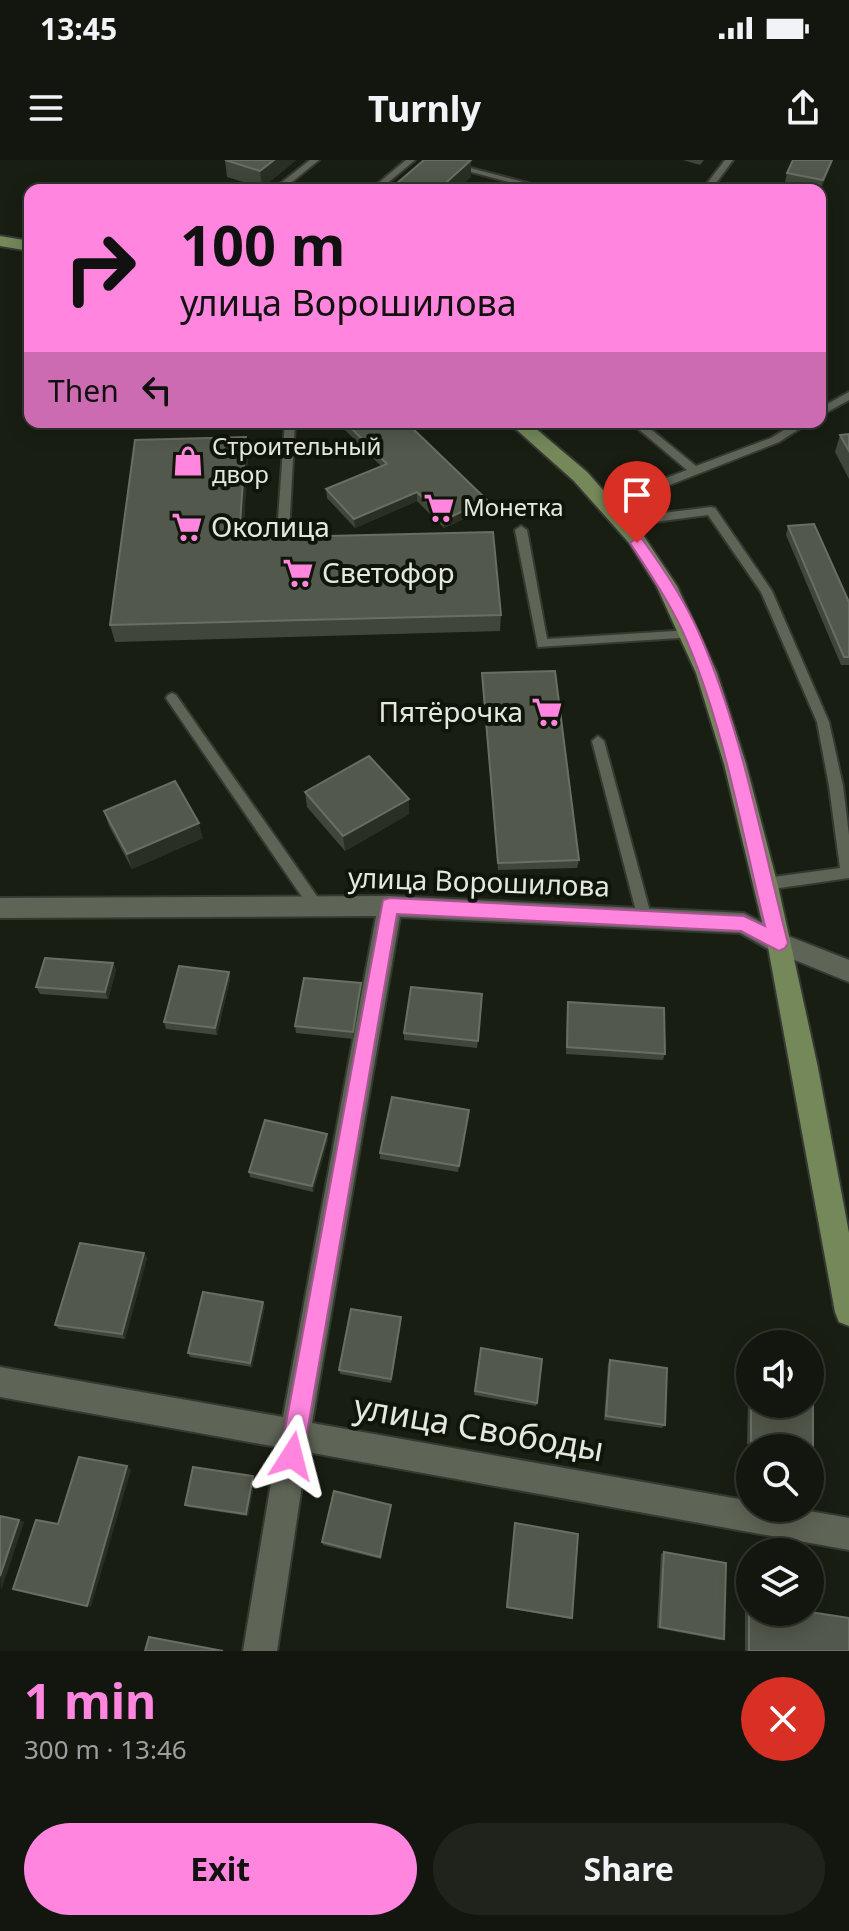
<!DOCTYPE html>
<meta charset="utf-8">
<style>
:root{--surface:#13160e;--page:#20231c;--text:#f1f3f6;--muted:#9d9f9e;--line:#32352e;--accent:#ff85df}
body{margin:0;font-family:"Noto Sans",sans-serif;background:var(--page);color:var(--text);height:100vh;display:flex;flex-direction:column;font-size:30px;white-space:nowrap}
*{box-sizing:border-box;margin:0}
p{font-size:26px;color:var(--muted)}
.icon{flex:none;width:44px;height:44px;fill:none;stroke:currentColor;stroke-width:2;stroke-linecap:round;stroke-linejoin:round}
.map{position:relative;height:1491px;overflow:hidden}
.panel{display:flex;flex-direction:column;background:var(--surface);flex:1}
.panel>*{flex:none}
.top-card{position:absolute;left:24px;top:24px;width:802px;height:244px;border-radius:16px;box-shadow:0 4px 20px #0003,0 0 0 2px var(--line);background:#ff85df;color:#111;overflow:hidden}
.fabs{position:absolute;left:736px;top:1170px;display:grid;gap:16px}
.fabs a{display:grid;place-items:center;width:88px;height:88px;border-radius:50%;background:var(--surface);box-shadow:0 4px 20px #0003,0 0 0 2px var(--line);font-size:40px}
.pin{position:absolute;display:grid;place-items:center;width:68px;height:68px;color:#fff;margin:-82px -34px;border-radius:50% 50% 50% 0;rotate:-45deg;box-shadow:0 0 8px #0007}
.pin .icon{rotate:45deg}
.me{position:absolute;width:88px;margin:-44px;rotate:9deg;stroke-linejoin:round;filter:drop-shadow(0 0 6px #0008)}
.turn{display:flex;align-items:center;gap:28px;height:168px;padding:0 24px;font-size:36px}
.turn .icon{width:104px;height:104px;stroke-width:2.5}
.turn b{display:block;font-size:56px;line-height:68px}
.then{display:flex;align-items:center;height:76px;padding:0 24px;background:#0003;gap:16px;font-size:30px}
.round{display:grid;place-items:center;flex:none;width:84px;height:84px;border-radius:42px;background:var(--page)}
.headline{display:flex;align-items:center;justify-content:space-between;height:136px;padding:0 24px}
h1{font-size:48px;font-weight:700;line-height:60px;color:var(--accent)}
.cta{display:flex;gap:16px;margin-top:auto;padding:16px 24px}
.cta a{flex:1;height:92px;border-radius:48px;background:var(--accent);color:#111;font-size:32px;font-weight:700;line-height:92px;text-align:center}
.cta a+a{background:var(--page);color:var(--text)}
.status{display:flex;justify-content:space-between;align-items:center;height:56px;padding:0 40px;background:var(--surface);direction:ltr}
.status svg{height:22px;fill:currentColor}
header{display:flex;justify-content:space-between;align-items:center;height:104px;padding:0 24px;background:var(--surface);font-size:36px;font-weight:700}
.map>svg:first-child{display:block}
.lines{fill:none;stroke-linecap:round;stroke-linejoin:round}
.lane-casing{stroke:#363933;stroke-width:4}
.street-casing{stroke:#363933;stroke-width:4}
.primary-casing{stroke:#363933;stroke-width:4}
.lane{fill:#5e6456;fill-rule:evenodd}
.street{fill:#5e6456;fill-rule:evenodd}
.primary{fill:#74885a;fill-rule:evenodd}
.wall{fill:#40463a}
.shaded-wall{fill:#292f23}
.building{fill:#52584b;stroke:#696e63;stroke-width:2}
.route{fill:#ff85df;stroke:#a65691;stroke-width:2}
.labels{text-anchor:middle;stroke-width:8;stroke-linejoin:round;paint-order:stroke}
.far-poi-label{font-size:24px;fill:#e4e8e0;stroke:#10150a;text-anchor:start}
.poi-label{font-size:28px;fill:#e4e8e0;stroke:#10150a;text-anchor:start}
.street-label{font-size:28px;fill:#e4e8e0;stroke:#10150a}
.near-street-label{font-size:34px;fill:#e4e8e0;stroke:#10150a}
</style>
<div class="status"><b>13:45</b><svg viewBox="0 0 49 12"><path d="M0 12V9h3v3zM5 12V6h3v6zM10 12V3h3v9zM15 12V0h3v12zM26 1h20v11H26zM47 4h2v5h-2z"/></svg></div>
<header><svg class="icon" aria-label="menu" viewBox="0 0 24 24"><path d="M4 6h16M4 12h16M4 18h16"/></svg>Turnly<svg class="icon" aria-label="share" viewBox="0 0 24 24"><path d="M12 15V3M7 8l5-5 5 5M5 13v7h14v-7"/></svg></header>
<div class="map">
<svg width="849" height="1491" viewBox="0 0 849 1491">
<rect width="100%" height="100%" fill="#191e13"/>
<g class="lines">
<g class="lane-casing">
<g id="lane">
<path d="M310,0H319L282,30H272Z"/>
<path d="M406,0H415L379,30H370Z"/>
<path d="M426,0H440L554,30H539Z"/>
<path d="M725,0H733L711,30H702Z"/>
<path d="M849,232V240L820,256V248Z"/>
<path d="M285,262H295L289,373L283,377L277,373Z"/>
<path d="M630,262H642L696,306L771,278L797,262H810L779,282L611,348H603V342L687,310Z"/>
<path d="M711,347L715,348L772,431L829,562L843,626L849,675V718L766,730L761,728L759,724L761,720L766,718L840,708L829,626L817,562L761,432L708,355L623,366L617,362L623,358Z"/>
<path d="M521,366L527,370L547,479L691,470L695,471L697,474L695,477L538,487L515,370Z"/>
<path d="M172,533L176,535L321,742L323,746L321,750H311L168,541L166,538L168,535Z"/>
<path d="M598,576L604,581L652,759L650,763H640L638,759L592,581Z"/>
</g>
</g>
<g class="street-casing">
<path id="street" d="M390,736L744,753L788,776L849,800V822L770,790L740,773L400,757L312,1263L750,1341V1348H792L849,1358V1390L307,1292L277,1491H243L277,1287L0,1237V1207L283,1257L376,756L0,758V738Z"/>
</g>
<g class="primary-casing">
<g id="primary">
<path d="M0,76L30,81V91L0,86Z"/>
<path d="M508,262H528L587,312L643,375L677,426L717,513L746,604L778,726L818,908L849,1073V1166L839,1162L835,1152L768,787L724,604L696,513L657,427L630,384L574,321Z"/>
</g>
</g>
<use href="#lane" class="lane"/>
<use href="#street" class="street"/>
<use href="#primary" class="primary"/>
</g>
<g class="wall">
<path d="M225,0H296L262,28L227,17Z"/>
<path d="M683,0H704L700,5Z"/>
<path d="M833,0L821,29L785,22L787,13Z"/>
<path d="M337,262H406L487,340L486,349L444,368L417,341L355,368L327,338L326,329L381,306Z"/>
<path d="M849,274V319L835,292L840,275Z"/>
<path d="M248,294L243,378L501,455L500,471L115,482L110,465Z"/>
<path d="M788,366L849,442V505H841L786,375Z"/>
<path d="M482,513L579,700L577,708L498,710L482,521Z"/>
<path d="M305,632L409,639V654L345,691L307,647Z"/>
<path d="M104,651L203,678L132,709L109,666Z"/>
<path d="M113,803L116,810L108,839L40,834L36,827Z"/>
<path d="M229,812L230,819L217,875L166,869L164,862Z"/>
<path d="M361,823V830L353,879L296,873L295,866Z"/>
<path d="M482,834L477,888L404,880V873Z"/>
<path d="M568,842L665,894L663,900L566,894L567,849Z"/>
<path d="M468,956L458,1012L380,999V993Z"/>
<path d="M328,980L313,1032L250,1017L249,1012Z"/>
<path d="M144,1093L147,1098L125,1179L59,1169L55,1165Z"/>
<path d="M265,1146L252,1207L190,1197L188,1193Z"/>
<path d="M401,1161L391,1223L340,1214L339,1210Z"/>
<path d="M481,1188L537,1243L536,1246L474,1235Z"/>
<path d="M610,1200L665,1265L662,1268L604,1260L608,1204Z"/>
<path d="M750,1236V1244H813V1290L810,1293V1288H773L747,1284L748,1239Z"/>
<path d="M253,1316L255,1318L248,1356L188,1347L185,1345Z"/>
<path d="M391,1345L381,1399L323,1385L322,1382Z"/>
<path d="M515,1363L572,1458L570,1459L506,1448Z"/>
<path d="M664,1392L724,1479L720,1480L657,1468L661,1394Z"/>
<path d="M750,1443L849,1491H745V1444Z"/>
</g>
<g class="shaded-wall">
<path d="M274,0H296L262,28L260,11Z"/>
<path d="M471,0V17L457,30H438Z"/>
<path d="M832,0H833L821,29L823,20Z"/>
<path d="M246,277L248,294L242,395L239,378Z"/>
<path d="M417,332V341L355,368L354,359Z"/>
<path d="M487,340L486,349L444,368V360Z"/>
<path d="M409,639V654L345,691L343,676Z"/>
<path d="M199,663L203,678L132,709L127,694Z"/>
<path d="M113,803L116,810L108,839L105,832Z"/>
<path d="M229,812L230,819L217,875L215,868Z"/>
<path d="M361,823V830L353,879V872Z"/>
<path d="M327,974L328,980L313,1032L312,1026Z"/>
<path d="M144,1093L147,1098L125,1179L122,1174Z"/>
<path d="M263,1142L265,1146L252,1207L250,1203Z"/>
<path d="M401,1157V1161L391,1223V1219Z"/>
<path d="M127,1306L131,1310L91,1447L87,1446Z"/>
<path d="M253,1316L255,1318L248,1356L246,1354Z"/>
<path d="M19,1360L24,1362L1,1431L0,1416Z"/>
</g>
<g class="building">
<path d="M225,0H274L260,11Z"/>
<path d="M424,0H471L438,30H389Z"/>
<path d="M793,0H832L823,20L787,13Z"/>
<path d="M345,262H406L487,340L444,360L417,332L354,359L326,329L387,304Z"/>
<path d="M849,274V291L840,275Z"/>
<path d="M246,277L239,378L493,372L501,455L110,465L135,280Z"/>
<path d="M814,364L849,442V497H844L788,366Z"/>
<path d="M555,511L579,700L498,703L482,513Z"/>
<path d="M369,596L409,639L343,676L305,632Z"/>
<path d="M175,621L199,663L127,694L104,651Z"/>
<path d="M45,798L113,803L105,832L36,827Z"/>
<path d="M179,806L229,812L215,868L164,862Z"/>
<path d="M304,818L361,823L353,872L295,866Z"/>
<path d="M411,827L482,834L478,881L404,873Z"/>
<path d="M568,842L664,848L665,894L567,887Z"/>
<path d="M392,937L469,950L459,1006L380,993Z"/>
<path d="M265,960L327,974L312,1026L249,1012Z"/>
<path d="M80,1083L144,1093L122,1174L55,1165Z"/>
<path d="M203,1132L263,1142L250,1203L188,1193Z"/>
<path d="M351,1149L401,1157L391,1219L339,1210Z"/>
<path d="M481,1188L542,1199L537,1243L475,1231Z"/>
<path d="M610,1200L667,1208L665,1265L606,1256Z"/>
<path d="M751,1244H813V1290H810V1288H799L751,1281Z"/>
<path d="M79,1297L127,1306L87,1446L13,1429L36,1360L58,1364Z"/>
<path d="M193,1307L253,1316L246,1354L185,1345Z"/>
<path d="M334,1331L391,1345L380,1397L322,1382Z"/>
<path d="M0,1356L19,1360L0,1416Z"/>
<path d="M515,1363L578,1374L572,1458L507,1447Z"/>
<path d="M664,1392L726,1403L724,1479L660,1467Z"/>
<path d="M749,1443L750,1452H810L849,1458V1491H749Z"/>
<path d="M149,1477L223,1491H145Z"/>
</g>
<path class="route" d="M637,378L642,379C664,409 684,439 699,473C742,570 761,680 788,783L785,788L779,791L741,771L397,754L303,1296L300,1305L292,1308L283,1305L280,1296L383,740L390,738L744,756L765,766C741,669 724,564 683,472C668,440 649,412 630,383Z"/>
<defs>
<g id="shop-bare" transform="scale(2.4)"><path d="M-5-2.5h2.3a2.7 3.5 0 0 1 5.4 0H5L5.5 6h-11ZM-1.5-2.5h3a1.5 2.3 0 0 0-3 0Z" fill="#ff85df" stroke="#10150a" stroke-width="2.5" paint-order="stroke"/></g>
<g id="supermarket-bare" transform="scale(2.4)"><path d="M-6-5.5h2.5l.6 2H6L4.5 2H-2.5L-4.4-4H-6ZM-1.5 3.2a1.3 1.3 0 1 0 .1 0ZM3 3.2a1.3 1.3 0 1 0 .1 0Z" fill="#ff85df" stroke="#10150a" stroke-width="2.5" paint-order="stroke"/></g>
</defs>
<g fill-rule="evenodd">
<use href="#shop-bare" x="188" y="301"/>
<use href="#supermarket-bare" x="439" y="348"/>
<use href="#supermarket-bare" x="187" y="367"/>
<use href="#supermarket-bare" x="298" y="413"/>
<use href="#supermarket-bare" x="547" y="552"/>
</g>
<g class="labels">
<g class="far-poi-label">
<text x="212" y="295">Строительный<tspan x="212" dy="28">двор</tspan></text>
<text x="463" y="356">Монетка</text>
</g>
<g class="poi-label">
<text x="211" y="377">Околица</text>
<text x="322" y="423">Светофор</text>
<text x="523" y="562" text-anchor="end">Пятёрочка</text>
</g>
<g class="street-label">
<text transform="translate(479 722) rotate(2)" y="10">улица Ворошилова</text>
</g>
<g class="near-street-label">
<text transform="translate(479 1268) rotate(10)" y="12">улица Свободы</text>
</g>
</g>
</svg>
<div class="fabs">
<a><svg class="icon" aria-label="sound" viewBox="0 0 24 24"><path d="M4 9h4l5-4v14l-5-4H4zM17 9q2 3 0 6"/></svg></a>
<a><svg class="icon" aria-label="search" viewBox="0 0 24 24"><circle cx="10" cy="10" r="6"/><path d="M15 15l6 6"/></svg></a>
<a><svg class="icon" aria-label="layers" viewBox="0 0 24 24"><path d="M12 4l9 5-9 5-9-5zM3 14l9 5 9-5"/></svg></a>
</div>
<div class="pin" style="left:637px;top:383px;background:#d93025"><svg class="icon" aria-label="arrive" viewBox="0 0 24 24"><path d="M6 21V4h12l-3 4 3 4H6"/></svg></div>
<svg class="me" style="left:292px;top:1296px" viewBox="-20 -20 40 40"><path d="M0-17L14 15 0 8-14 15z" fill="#ff85df" stroke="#fff" stroke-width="4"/></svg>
<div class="top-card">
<div class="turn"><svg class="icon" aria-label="right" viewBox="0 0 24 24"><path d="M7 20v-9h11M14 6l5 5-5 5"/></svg><div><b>100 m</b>улица Ворошилова</div></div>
<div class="then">Then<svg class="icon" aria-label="left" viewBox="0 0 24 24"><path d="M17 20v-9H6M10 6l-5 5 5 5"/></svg></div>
</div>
</div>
<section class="panel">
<div class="headline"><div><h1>1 min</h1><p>300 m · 13:46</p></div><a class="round" style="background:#d93025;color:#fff"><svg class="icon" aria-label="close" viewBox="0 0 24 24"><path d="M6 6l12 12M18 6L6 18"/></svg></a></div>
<div class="cta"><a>Exit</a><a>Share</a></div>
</section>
